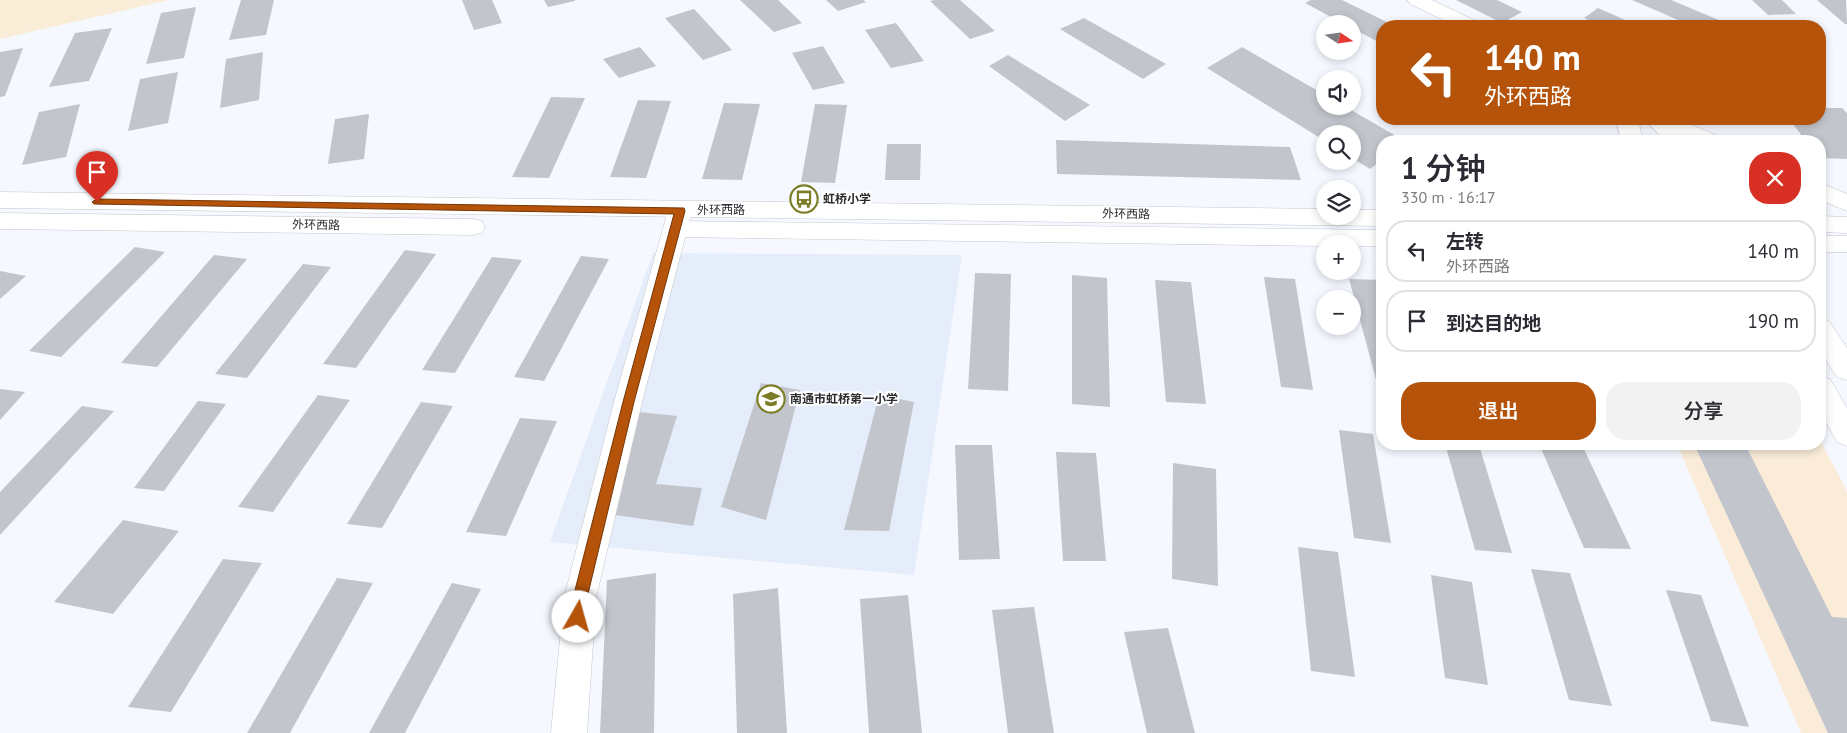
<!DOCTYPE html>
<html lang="zh">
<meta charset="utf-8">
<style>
:root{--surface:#fff;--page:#f2f2f3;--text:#2b2b33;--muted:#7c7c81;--line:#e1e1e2;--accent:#b45309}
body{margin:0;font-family:"PT Sans","Noto Sans SC",sans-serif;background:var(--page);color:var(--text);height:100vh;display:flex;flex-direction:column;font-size:19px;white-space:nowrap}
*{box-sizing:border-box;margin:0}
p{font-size:16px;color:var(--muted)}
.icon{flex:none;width:28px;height:28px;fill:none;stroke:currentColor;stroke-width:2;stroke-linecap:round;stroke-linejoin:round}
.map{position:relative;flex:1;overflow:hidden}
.side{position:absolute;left:1376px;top:135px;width:450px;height:315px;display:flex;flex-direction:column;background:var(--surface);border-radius:20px;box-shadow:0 2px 8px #0003}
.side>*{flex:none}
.hud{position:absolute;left:1376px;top:20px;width:450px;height:105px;border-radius:20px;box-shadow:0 2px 8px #0003;background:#b45309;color:#fff;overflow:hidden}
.needle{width:32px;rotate:103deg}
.controls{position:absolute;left:1316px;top:15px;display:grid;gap:10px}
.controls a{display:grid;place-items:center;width:45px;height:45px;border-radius:50%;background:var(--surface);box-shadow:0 2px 8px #0003;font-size:25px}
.pin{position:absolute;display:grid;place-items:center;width:42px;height:42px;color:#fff;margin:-51px -21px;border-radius:50% 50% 50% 0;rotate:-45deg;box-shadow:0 0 5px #0007}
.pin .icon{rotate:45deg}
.me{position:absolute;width:55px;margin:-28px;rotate:7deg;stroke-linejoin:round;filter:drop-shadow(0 0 4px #0008)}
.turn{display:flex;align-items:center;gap:18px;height:105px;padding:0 25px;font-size:22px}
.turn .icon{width:65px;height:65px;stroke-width:2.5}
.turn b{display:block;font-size:35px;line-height:42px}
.round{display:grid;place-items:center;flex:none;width:52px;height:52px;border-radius:20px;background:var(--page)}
.overview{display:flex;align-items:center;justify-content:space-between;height:85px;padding:0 25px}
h1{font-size:30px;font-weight:600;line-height:38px}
.button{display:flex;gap:10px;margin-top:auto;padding:10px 25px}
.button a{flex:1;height:58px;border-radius:20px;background:var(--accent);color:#fff;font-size:20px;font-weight:600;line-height:58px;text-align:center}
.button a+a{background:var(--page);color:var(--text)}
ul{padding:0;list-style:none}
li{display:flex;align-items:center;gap:15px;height:62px;margin:0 10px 8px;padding:0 15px;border:2px solid var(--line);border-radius:20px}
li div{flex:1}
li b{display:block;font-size:19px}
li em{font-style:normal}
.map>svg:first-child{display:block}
.commercial{fill:#faecd9}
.industrial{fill:#f9edd8}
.built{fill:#e5edfb}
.building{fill:#c2c6cc}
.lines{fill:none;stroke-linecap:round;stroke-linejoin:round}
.minor-casing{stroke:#c1c5cb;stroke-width:1}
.major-casing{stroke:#c1c5cb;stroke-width:1}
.minor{fill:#fff;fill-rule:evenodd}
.major{fill:#fff;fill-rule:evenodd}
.route{fill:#b45309;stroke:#753606}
.labels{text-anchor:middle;stroke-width:4;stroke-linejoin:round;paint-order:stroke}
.poi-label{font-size:12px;font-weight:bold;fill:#2b2c2f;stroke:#fff;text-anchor:start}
.street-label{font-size:12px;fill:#2b2c2f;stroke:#fff}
</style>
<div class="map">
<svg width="1847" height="733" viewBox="0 0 1847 733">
<rect width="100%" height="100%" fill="#f5f9ff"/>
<path class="commercial" d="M1820,440L1847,491V733H1801L1677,444H1820Z"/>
<path class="industrial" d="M0,0H169L0,39Z"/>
<path class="built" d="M653,253L962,255L914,575L550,542Z"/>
<g class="building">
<path d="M241,0H274L266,35L229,40Z"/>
<path d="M462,0H492L502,23L474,30Z"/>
<path d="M544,0H575V1L548,7Z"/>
<path d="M740,0H778L802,23L774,32Z"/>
<path d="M826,0H863L866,2L838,11Z"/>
<path d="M934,0H960L995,31L970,39L930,1Z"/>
<path d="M1311,0H1342L1395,26H1382V44L1352,28V24H1344L1305,3Z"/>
<path d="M1456,0H1497L1522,12L1502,23Z"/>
<path d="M1632,0H1671L1733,26H1692Z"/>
<path d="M1752,0H1782L1796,14L1768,15Z"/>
<path d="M1817,0H1846L1847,24H1845Z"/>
<path d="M196,7L184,58L146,64L161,13Z"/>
<path d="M1598,8L1639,26H1601L1584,18Z"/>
<path d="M694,9L732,50L703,60L665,18Z"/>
<path d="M1084,18L1166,64L1143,79L1060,29Z"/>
<path d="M896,23L924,61L891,68L865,30Z"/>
<path d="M112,28L89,81L49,87L75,33Z"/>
<path d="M823,46L845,83L813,90L792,53Z"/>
<path d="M640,47L656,66L619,78L603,59Z"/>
<path d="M1242,47L1325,95V106H1344L1405,141H1382V160L1370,169L1352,158V134H1325V141L1207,68Z"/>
<path d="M23,48L5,96L0,97V52Z"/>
<path d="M263,52L259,100L220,108L226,59Z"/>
<path d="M1008,55L1090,105L1065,121L989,66Z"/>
<path d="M178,72L168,123L128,131L140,79Z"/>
<path d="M551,97L585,98L549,178L512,177Z"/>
<path d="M638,100L671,101L646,178L610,177Z"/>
<path d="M724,103L760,104L742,180L702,179Z"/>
<path d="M80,104L66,157L22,165L39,112Z"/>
<path d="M815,104L847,105L835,183L801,182Z"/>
<path d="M1820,108H1842L1847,113V159L1820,158V141H1806L1789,119H1820Z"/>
<path d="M369,114L364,159L328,164L335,119Z"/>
<path d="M1056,140L1290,147L1301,180L1057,174Z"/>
<path d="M887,144H921L920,180H885Z"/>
<path d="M135,247L165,252L61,357L29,351Z"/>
<path d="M405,250L436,254L356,368L323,364Z"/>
<path d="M214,255L247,259L157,367L121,363Z"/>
<path d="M581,256L609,259L544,381L514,377Z"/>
<path d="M492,257L522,260L455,373L422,370Z"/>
<path d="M303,264L331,267L247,378L215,374Z"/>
<path d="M0,271L26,276L0,299Z"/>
<path d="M975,273L1011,274L1008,391L968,389Z"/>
<path d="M1072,275L1107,278L1110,407L1072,404Z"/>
<path d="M1264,277L1295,279L1313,390L1281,387Z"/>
<path d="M1349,279L1382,280V402Z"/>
<path d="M1155,280L1191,282L1206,404L1166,402Z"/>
<path d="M761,383L800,390L766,520L721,507Z"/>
<path d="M0,389L25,392L0,420Z"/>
<path d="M318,395L350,400L273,512L238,507Z"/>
<path d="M879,395L914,402L889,531L844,530Z"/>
<path d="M198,401L226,404L164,491L134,488Z"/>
<path d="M421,402L453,406L382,528L347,524Z"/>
<path d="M82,406L114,411L0,535V492Z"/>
<path d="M639,412L677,416L656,484L702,488L693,526L608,514Z"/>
<path d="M520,418L557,421L506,536L466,532Z"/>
<path d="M1339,430L1373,434L1391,543L1354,538Z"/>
<path d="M1445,444L1479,445L1512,553L1475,550Z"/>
<path d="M1694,444H1745L1832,617L1847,618V733H1828Z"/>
<path d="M955,445H992L1000,559L959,560Z"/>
<path d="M1540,446L1583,447L1631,549L1584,548Z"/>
<path d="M1056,452L1096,453L1106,561H1063Z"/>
<path d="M1173,463L1216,469L1218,586L1172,579Z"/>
<path d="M123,520L179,531L113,614L54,602Z"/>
<path d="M1298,547L1338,552L1355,677L1311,671Z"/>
<path d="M223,559L262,563L171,712L128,707Z"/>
<path d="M1531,569L1570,573L1612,706L1569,700Z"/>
<path d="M656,573L654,733H600L607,580Z"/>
<path d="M1431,575L1472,582L1488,685L1445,678Z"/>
<path d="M337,578L373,583L290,733H247Z"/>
<path d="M452,583L481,589L405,733H369Z"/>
<path d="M778,588L787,733H737L733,594Z"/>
<path d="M1666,590L1701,595L1749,727L1711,721Z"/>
<path d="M908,595L922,733H869L860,599Z"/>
<path d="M1034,607L1054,733H1008L992,610Z"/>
<path d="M1168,628L1195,733H1147L1124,632Z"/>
</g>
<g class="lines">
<g class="minor-casing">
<g id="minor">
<path d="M1407,0H1432L1478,22L1481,26H1456L1410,4Z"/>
<path d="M1643,119H1667L1690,141H1666Z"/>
<path d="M680,203L688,205L692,211L642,402L596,598L587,733H551L564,598L614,402L668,211L672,205Z"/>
</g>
</g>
<g class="major-casing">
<g id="major">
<path d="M1616,119H1638L1643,141H1621Z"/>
<path d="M1649,119H1678L1718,136L1721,141H1692L1652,124Z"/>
<path d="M1820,183L1847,194V211L1820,200Z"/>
<path d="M0,192L1325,209V216H1352V210H1382V226L0,208Z"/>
<path d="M0,213L473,219L482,221L485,227L482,233L473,235L0,229Z"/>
<path d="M1820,216L1847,217V233L1820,232Z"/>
<path d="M674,221L1382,230V246H1352V244H1325V246L674,237L665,235L662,229L665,223Z"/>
<rect x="1820" y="236" width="27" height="16"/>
<path d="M1820,318L1829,321L1847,348V380L1837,377L1820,350Z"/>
<path d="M1820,376L1830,379L1847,408V446L1837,442L1820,412Z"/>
</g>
</g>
<use href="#minor" class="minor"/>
<use href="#major" class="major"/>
</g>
<path class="route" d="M97,199L684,208L685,211L634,402L587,598L583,622L578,624L573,622L571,617L573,598L623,402L674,214L94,204L92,202Z"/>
<defs>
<g id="bus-ring" transform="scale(1.4375)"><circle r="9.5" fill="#fff" stroke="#7c7e27" stroke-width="1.5"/><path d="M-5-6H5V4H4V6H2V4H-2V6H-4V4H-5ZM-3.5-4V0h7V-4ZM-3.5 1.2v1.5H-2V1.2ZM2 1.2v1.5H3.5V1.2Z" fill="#7c7e27"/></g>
<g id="school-ring" transform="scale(1.4375)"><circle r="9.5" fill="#fff" stroke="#7c7e27" stroke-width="1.5"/><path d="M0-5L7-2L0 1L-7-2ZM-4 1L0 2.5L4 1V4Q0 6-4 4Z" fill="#7c7e27"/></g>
</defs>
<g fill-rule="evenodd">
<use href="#bus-ring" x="804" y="199"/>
<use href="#school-ring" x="771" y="399"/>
</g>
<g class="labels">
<g class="poi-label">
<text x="823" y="203">虹桥小学</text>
<text x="790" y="403">南通市虹桥第一小学</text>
</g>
<g class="street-label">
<text x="721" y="214">外环西路</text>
<text transform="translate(1126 214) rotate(1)" y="4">外环西路</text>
<text transform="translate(316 225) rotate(1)" y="4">外环西路</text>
</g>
</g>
</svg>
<div class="controls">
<a><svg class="needle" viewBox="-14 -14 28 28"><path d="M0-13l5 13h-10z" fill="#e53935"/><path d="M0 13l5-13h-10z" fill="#7c7c81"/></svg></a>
<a><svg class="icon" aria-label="sound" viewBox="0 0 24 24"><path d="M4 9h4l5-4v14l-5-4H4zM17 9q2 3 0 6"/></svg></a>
<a><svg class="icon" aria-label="search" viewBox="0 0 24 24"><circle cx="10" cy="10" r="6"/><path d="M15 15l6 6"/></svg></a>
<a><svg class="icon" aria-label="layers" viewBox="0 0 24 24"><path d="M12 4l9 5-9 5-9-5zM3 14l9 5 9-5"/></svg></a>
<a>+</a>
<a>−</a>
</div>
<div class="pin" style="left:97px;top:202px;background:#d93025"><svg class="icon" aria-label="arrive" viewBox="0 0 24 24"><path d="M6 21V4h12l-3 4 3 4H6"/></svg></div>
<svg class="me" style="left:578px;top:617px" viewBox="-20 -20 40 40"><circle r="19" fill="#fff"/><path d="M0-13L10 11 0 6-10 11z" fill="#b45309"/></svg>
<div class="hud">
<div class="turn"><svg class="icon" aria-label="left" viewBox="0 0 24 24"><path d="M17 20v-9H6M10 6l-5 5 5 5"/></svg><div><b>140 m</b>外环西路</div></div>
</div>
<section class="side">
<div class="overview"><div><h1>1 分钟</h1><p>330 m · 16:17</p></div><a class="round" style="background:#d93025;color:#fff"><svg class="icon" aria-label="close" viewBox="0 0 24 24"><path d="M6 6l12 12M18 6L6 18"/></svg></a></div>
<ul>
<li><svg class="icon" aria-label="left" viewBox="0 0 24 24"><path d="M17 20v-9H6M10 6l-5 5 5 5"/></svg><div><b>左转</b><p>外环西路</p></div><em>140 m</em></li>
<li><svg class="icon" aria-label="arrive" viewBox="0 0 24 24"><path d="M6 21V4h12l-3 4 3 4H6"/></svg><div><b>到达目的地</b></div><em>190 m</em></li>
</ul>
<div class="button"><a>退出</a><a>分享</a></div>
</section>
</div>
